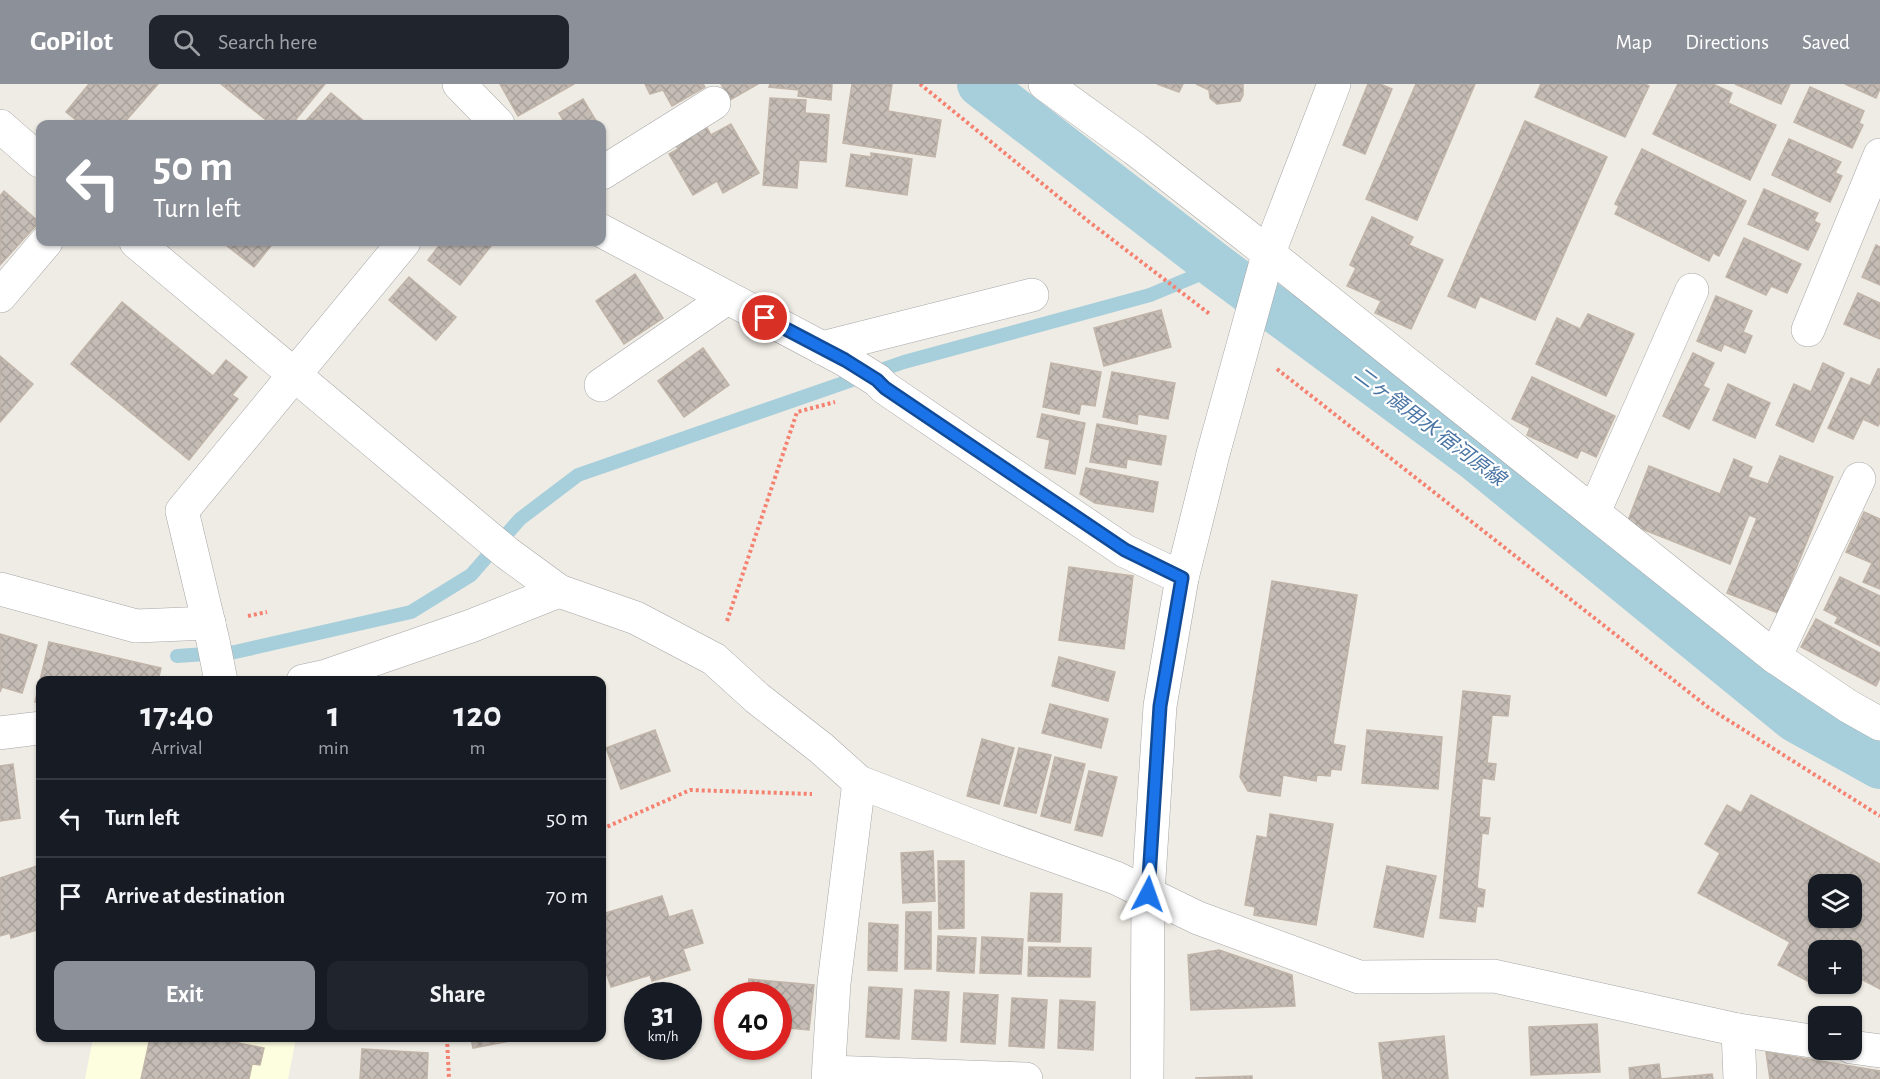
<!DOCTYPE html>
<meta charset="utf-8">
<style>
:root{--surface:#171b24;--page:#20242c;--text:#f1f3f6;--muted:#9ea1a6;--line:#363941;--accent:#8c9099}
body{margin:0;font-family:"Alegreya Sans","Noto Sans JP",sans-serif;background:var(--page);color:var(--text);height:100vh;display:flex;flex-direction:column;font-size:22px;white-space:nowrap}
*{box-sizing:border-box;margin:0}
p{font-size:20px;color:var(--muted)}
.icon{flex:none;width:33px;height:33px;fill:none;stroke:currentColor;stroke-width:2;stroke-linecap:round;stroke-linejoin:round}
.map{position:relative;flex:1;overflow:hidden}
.side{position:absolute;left:36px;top:592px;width:570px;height:366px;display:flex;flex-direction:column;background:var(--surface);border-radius:12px;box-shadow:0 2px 4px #0004}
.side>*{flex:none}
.banner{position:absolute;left:36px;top:36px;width:570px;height:126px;border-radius:12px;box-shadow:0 2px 4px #0004;background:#8c9099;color:#fff;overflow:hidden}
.tools{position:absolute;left:1808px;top:790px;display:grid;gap:12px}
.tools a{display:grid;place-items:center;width:54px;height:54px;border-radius:12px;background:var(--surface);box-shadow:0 2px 4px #0004;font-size:30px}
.speed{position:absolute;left:624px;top:898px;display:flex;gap:12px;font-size:30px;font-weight:700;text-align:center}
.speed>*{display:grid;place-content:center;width:78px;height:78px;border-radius:50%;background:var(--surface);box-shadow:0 2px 4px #0004;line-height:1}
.speed small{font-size:15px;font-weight:400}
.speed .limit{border:9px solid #d22;background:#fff;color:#111}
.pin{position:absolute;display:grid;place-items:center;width:51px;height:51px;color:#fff;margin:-26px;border:3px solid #fff;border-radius:50%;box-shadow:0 2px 6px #0007}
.me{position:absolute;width:66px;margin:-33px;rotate:4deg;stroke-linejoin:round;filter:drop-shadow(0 0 4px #0008)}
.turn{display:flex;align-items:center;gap:21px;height:126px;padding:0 18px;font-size:27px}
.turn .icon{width:78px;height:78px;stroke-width:2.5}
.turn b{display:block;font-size:42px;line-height:51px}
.eta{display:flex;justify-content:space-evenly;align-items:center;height:102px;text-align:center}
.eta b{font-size:36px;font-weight:700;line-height:42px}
.cta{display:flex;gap:12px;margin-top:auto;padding:12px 18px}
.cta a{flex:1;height:69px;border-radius:12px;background:var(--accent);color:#fff;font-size:24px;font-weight:700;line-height:69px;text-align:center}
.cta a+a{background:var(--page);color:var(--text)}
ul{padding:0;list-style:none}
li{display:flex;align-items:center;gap:18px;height:78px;padding:0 18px;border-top:2px solid var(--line)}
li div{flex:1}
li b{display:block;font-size:22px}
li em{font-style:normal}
header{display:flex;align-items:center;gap:36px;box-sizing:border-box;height:84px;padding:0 30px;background:var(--accent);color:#fff}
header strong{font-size:28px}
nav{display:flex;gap:33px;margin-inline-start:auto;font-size:21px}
.search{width:420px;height:54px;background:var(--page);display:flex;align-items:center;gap:15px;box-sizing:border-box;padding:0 21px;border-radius:12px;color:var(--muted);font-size:22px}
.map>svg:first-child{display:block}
.education{fill:#fdfee0}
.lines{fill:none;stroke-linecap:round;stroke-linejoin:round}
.stream{stroke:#a7cedb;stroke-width:14}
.canal{stroke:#a7cedb;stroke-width:46}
.building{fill:url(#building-cross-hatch);stroke:#c1b4a8;stroke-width:1.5;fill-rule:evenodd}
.minor-casing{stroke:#a6a6a6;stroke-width:34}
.path{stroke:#f58271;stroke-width:4;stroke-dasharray:3 3;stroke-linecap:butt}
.minor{stroke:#fff;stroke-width:33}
.route-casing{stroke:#114b97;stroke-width:15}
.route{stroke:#1a73e8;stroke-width:10}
.labels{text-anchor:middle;stroke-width:4.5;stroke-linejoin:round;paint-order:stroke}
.water-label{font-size:20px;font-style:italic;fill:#4b75a4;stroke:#fff}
</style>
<header>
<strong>GoPilot</strong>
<div class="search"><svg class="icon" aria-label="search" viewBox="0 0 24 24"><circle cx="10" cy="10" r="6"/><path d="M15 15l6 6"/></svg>Search here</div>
<nav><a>Map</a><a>Directions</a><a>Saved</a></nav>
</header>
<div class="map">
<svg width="1880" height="995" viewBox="0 0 1880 995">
<defs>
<pattern id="building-cross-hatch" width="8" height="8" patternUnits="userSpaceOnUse" patternTransform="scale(1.5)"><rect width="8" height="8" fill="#c4bcb5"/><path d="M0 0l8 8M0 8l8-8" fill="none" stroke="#a8a19b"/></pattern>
</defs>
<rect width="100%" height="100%" fill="#efece5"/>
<path class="education" d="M93,954H296L288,995H85Z"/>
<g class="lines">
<path class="stream" d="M177,572L235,568L411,528L471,491L520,435L578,391L904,278L1150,211L1217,183"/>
<path class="canal" d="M980,0L1217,183L1474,373L1795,635L1880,682"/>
</g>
<g class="building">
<path d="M89,0H158L123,40H81L66,28Z"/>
<path d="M221,0H325L292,40H271Z"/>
<path d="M500,0H574L518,32Z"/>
<path d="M645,0H703L705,3L672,22L663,6L650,10Z"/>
<path d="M721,0H758L730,16Z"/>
<path d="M770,0H832L831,16L798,12L799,6L769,3Z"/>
<path d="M852,0H892L888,27L941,36L935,73L843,59Z"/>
<path d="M1157,0H1183L1179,8Z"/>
<path d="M1196,0H1243V11L1240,17L1217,20L1210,14L1209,6Z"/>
<path d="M1368,0H1380L1392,5L1365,70L1343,61Z"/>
<path d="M1416,0H1475L1417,136L1366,115Z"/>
<path d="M1541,0H1645L1649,2L1625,53L1535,13Z"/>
<path d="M1678,0H1713L1732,9L1728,19L1776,41L1750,96L1653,50Z"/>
<path d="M1735,0H1790L1781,20Z"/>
<path d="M1845,0H1880V5L1876,14Z"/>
<path d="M1810,3L1864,27L1859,39L1863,41L1852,64L1794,38Z"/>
<path d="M331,9L366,39L365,40H303Z"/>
<path d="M770,14L806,16L805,29L829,31L826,78L799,76L797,104L763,101Z"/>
<path d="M583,15L598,40H555L563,36L559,29Z"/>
<path d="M1525,37L1607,73L1535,236L1480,212L1475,224L1448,212Z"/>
<path d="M731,40L759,89L723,109L717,97L693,111L669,70L678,65L675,60L706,42L711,51Z"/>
<path d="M1789,55L1841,78L1835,89L1842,92L1830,118L1772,91Z"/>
<path d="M1642,65L1746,117L1719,172L1713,169L1709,177L1615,130L1619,122L1615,120Z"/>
<path d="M871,69L912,75L907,111L846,102L851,70L871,73Z"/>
<path d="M1764,105L1818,129L1814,137L1820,140L1808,166L1748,140Z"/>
<path d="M4,107L39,138L0,181V112Z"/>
<path d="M1372,133L1413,153L1409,161L1443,176L1411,245L1375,229L1381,217L1347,202L1356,184L1350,181Z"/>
<path d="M1744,154L1801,180L1787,209L1771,202L1766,211L1726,193Z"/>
<path d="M222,158H274L254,183Z"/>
<path d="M442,158H485L491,162L460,201L428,176Z"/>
<path d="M1876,161L1880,163V201L1862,193Z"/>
<path d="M635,190L663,234L624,260L596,217Z"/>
<path d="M409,193L456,233L436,256L389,216Z"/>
<path d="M1858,209L1880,219V255L1844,240Z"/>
<path d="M1716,212L1752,227L1743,248L1752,252L1745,269L1724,260L1721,267L1697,257Z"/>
<path d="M122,218L213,292L226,276L247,293L232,311L238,315L189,376L71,280Z"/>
<path d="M1161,226L1171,263L1104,282L1094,244Z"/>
<path d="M1588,230L1634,250L1606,312L1536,280L1557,234L1580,245Z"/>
<path d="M703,264L729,301L684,333L658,297Z"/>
<path d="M1693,269L1714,279L1703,302L1709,305L1689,345L1663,332Z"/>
<path d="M0,272L33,300L0,338Z"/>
<path d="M1051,279L1101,288L1095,322L1081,320L1079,330L1043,323Z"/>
<path d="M1823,279L1844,289L1813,358L1776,341L1794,300L1811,308Z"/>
<path d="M1878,285H1880V338L1878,342L1863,335L1853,355L1828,344L1851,294L1870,302Z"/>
<path d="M1112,288L1175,299L1168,335L1138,330L1137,340L1103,333Z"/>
<path d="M1532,293L1615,332L1596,373L1581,366L1577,374L1527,351L1530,344L1512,335Z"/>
<path d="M1728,300L1770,319L1755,354L1713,336Z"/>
<path d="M1042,330L1085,339L1075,390L1045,384L1050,356L1037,353Z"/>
<path d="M1097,340L1166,352L1161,381L1127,375L1126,384L1090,378Z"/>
<path d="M1780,372L1833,393L1778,529L1727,509L1757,434L1749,431L1730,480L1627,439L1649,382L1720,410L1734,375L1752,383L1748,393L1768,400Z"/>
<path d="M1086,384L1158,398L1153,428L1095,419L1080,410Z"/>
<path d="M1864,428L1880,435V505L1863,498L1872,479L1846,468Z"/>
<path d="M1069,483L1133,492L1124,565L1059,556Z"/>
<path d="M1840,493L1880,512V562L1835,539L1838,533L1824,526Z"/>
<path d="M1272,497L1357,511L1333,660L1345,662L1341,686L1331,685L1330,692L1317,691L1316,697L1283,691L1280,712L1248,707L1240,693Z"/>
<path d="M1816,535L1880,569V594L1876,602L1801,563Z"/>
<path d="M0,550L37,561L22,609L2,603L0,608Z"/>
<path d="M49,558L161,584L158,597H40V619L35,618Z"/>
<path d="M1059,573L1115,588L1108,617L1052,602Z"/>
<path d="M1463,607L1510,612L1508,632L1492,631L1487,679L1496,680L1494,696L1482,694L1479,733L1490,734L1488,750L1482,749L1477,804L1485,806L1483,823L1477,822L1475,838L1440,834Z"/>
<path d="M1050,620L1108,635L1101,664L1042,649Z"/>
<path d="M655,646L670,687L621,705L606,664Z"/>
<path d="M1367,646L1442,653L1438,705L1362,699Z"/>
<path d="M982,655L1014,664L999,720L967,712Z"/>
<path d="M1019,664L1051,671L1036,729L1004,722Z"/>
<path d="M1055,673L1085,680L1070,739L1041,732Z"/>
<path d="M13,680L20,734L0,737V682Z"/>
<path d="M1089,687L1117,693L1102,752L1075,746Z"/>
<path d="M1751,711L1880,780V905L1851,890V867H1818V900H1822L1820,904L1778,881L1790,858L1698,809L1720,769L1705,760L1727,721L1741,729ZM1818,801H1851V834H1818Z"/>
<path d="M1270,730L1333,740L1316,841L1254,831L1255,823L1245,821L1257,752L1267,754Z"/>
<path d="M933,767L935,817L903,819L901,769Z"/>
<path d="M938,777H964V844L939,845Z"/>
<path d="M40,781V845L11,854L10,849L0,852V794Z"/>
<path d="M1387,782L1436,792L1423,853L1374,843Z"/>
<path d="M1031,809L1062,810L1060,858L1028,857Z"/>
<path d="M662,812L669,833L692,826L703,859L683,865L690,886L652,897L650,891L611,903L607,891L602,892V830Z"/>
<path d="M906,828H931V885H905Z"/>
<path d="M869,839L898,841L897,887L868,886Z"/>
<path d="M938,852L976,854L974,889L937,887Z"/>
<path d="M982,853L1023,855L1021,890L980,889Z"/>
<path d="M1029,863L1091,864L1090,893L1028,892Z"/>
<path d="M1219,866L1292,891L1295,922L1191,926L1188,871Z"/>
<path d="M749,895L814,901L809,946L778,943V912H747Z"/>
<path d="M869,903L902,905L899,955L866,953Z"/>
<path d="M915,906L949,908L946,957L912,955Z"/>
<path d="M964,909L998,911L995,960L961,958Z"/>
<path d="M1012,914L1047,916L1044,964L1009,962Z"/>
<path d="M1060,916L1095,918L1093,966L1058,964Z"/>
<path d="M1597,940L1600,988L1531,991L1529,943Z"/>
<path d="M1444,952L1448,995H1383L1379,959Z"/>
<path d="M150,954L166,956L213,954L264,964L260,981L252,980L249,995H141Z"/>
<path d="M471,954H525L473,964Z"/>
<path d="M362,965L428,969L427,995H360Z"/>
<path d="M1766,968L1880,987V995H1770Z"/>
<path d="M1659,980L1661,995L1712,990L1713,995H1630L1629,984Z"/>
<path d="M1252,992V995L1195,994Z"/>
</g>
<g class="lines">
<g class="minor-casing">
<g id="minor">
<path d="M459,0L498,40"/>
<path d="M1045,0L1135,65L1244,150L1775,573L1848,622L1880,640"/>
<path d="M0,42L40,77"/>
<path d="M602,89L714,19"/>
<path d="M602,147L845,276L877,296L885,304L1125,467L1182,494"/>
<path d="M136,158L507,469L559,507L636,534L714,575L757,614L821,664L859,698L996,751L1116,794L1198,834L1359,893L1494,892L1738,946L1818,958"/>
<path d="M0,212L46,158"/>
<path d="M1808,246L1880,71"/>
<path d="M822,264L1032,211"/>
<path d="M601,301L727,214"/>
<path d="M1594,428L1692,206"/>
<path d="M0,505L136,542L209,539"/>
<path d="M1775,573L1859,395"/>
<path d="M221,597L213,557L182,427L404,158"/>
<path d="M303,597L326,592L471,542L559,507"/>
<path d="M0,649L40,644"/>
<path d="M1738,946L1740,995"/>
<path d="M1851,963L1880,967"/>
<path d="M829,988L1026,995"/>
<path d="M828,995L834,899L859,698"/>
<path d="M1147,995L1148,810L1160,622L1182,494L1213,370L1268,171L1334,0"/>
</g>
</g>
<g class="path">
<path d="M920,0L1088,137L1211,231"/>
<path d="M1277,285L1709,624L1880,732"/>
<path d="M248,532L267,528"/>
<path d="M727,537L797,328L835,318"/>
<path d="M602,745L690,706L812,710"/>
<path d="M447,954L449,995"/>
</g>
<use href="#minor" class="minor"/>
</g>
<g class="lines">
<g class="route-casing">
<path id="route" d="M765,234L845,276L877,296L885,304L1125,466L1182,494L1160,622L1148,810"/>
</g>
<use href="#route" class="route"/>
</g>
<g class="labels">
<g class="water-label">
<text transform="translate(1430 342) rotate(37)" y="7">二ヶ領用水 宿河原線</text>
</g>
</g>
</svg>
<div class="tools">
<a><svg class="icon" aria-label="layers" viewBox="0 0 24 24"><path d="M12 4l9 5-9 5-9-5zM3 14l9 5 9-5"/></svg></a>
<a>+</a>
<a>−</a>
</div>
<div class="speed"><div>31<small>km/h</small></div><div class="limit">40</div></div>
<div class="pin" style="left:765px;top:234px;background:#d93025"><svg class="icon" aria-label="arrive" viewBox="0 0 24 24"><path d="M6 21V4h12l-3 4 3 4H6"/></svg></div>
<svg class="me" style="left:1148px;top:810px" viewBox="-20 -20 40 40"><path d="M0-17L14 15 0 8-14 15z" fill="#1a73e8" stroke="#fff" stroke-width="4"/></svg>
<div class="banner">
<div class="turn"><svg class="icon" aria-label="left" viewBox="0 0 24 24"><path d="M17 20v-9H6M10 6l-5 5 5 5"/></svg><div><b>50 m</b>Turn left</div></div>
</div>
<section class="side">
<div class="eta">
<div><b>17:40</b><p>Arrival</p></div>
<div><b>1</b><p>min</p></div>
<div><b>120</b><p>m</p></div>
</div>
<ul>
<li><svg class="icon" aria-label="left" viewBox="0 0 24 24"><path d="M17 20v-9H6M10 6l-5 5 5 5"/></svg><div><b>Turn left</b></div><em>50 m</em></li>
<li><svg class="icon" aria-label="arrive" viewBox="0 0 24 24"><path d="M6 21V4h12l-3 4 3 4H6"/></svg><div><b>Arrive at destination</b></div><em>70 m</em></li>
</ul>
<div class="cta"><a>Exit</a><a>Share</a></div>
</section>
</div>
